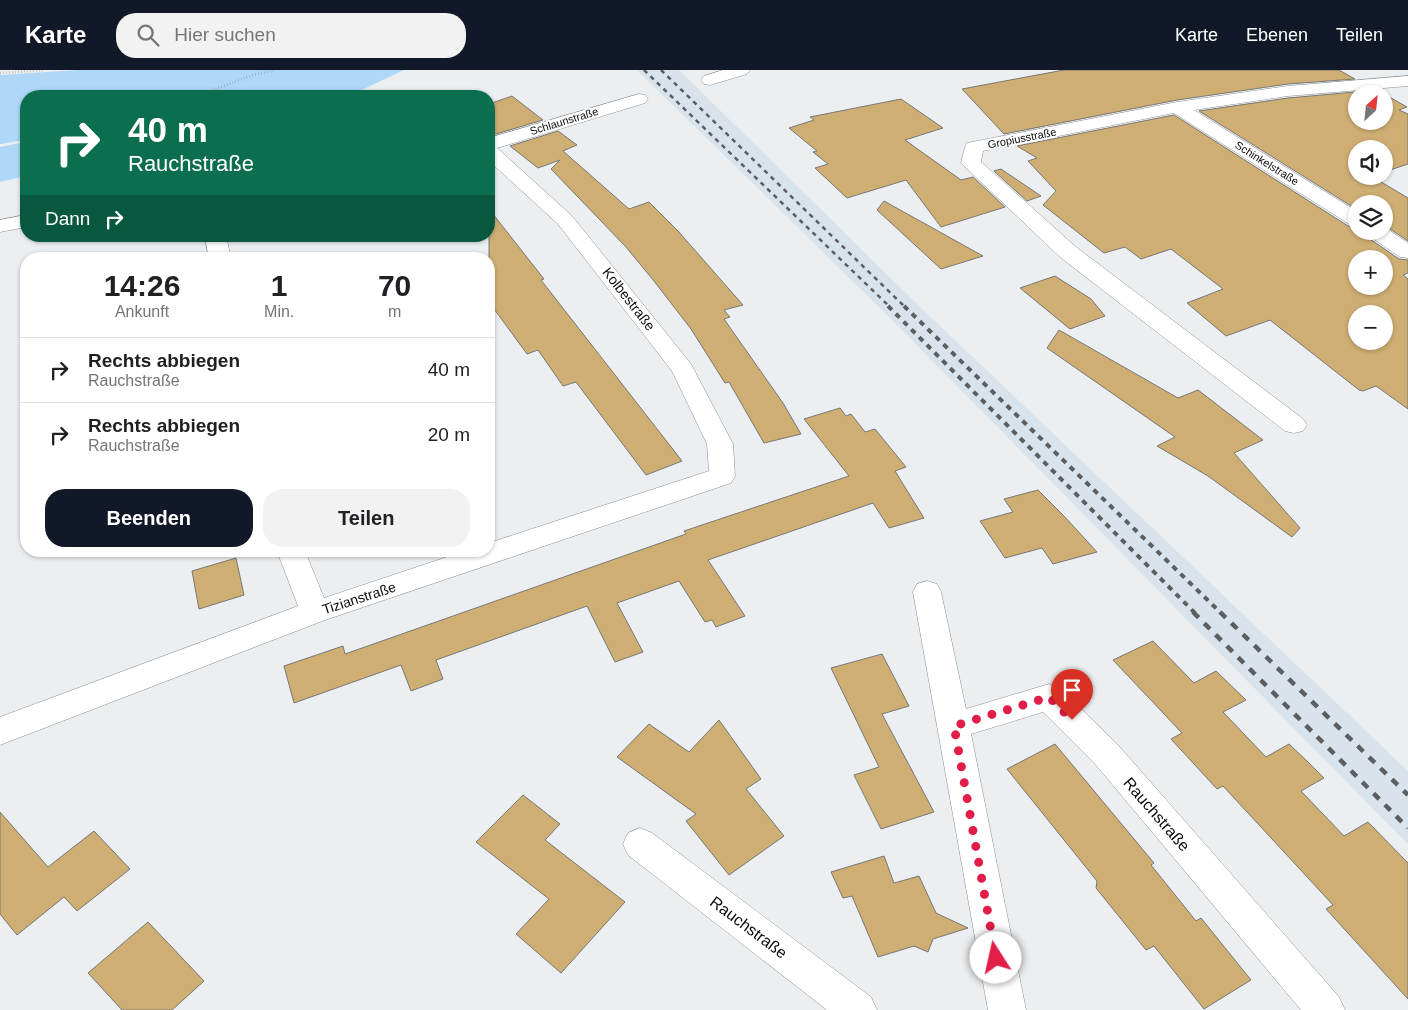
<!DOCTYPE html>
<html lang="de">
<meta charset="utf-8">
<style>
:root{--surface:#fff;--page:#f2f2f2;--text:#202124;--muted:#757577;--line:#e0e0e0;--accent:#111827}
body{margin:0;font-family:Arial,sans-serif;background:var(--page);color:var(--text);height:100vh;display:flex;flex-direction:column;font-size:19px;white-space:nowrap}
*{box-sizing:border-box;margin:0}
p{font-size:16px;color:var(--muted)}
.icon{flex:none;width:28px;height:28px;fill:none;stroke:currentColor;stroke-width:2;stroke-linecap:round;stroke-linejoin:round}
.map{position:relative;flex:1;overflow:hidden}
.sheet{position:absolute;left:20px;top:182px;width:475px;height:305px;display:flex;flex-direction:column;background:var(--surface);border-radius:20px;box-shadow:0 1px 4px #0004}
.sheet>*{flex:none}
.top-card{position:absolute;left:20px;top:20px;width:475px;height:152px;border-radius:20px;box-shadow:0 1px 4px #0004;background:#0b6e4f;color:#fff;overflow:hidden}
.needle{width:32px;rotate:27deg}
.buttons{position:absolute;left:1348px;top:15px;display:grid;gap:10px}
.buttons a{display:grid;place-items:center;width:45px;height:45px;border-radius:50%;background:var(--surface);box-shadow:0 1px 4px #0004;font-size:25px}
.pin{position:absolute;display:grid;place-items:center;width:42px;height:42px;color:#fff;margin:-51px -21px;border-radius:50% 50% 50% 0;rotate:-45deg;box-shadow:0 0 5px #0007}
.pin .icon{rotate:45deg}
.me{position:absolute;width:55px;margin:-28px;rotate:350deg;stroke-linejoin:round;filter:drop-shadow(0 0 4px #0008)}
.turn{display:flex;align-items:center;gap:18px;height:105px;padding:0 25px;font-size:22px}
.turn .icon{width:65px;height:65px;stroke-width:2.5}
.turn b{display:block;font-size:35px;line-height:42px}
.then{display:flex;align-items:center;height:48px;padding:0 25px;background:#0003;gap:10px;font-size:19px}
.eta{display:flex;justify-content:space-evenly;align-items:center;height:85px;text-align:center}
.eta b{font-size:30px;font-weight:600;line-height:35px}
.action{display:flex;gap:10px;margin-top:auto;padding:10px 25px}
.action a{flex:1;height:58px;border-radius:20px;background:var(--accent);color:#fff;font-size:20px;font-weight:600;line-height:58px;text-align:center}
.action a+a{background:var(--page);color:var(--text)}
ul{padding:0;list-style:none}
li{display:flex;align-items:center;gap:15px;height:65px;padding:0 25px;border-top:1px solid var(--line)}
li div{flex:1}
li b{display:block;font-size:19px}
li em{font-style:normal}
header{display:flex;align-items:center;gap:30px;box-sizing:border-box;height:70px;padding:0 25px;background:var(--accent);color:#fff}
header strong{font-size:24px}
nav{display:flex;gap:28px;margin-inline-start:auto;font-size:18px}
.search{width:350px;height:45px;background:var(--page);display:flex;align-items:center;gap:12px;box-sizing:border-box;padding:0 18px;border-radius:20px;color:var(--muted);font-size:19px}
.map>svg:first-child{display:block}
.built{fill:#d9e3eb}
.green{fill:#aed7f8}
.building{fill:#cfae73;stroke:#787774;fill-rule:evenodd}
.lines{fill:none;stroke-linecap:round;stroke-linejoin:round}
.minor-casing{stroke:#8b8e90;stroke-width:1}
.path{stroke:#8f9293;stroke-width:2.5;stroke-dasharray:0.5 2.5;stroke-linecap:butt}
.minor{fill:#fff;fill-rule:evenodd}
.rail-far2{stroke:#5c5e60;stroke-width:2.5;stroke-dasharray:4.5 4.5;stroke-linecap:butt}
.rail-far1{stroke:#5c5e60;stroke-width:4;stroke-dasharray:5.5 5.5;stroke-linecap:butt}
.rail{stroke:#5c5e60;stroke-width:4.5;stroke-dasharray:8 8;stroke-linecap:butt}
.route{stroke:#e11d48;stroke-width:9;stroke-dasharray:0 16.2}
.labels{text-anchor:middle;stroke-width:4;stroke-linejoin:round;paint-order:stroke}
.far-street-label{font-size:11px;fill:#0a0b0c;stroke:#fff}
.street-label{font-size:14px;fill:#0a0b0c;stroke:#fff}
.near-street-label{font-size:16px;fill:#0a0b0c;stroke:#fff}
</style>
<header>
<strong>Karte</strong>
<div class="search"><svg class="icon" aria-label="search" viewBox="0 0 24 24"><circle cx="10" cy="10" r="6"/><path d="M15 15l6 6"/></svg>Hier suchen</div>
<nav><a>Karte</a><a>Ebenen</a><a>Teilen</a></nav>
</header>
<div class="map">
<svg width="1408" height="940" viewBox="0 0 1408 940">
<rect width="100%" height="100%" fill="#eceff1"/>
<path class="built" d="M637,0H679L917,234L1408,701V774L888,246Z"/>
<g class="green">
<path d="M78,0H404L349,26H26V70L0,74V5Z"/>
<path d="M26,72V106L0,112V77Z"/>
</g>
<g class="building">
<path d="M1064,0H1339L1355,9L1288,14L1177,30L1004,64L962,19Z"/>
<path d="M1377,20L1382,24H1356V51H1384V24L1407,37L1399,40L1408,44V94L1384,102V79H1356V106H1371L1408,128V171L1384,155V134H1356V139L1199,41L1288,28Z"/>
<path d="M512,26L543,50L496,64L489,59V34Z"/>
<path d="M901,29L943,58L905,70L961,110L973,107L1005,137L941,157L906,110L847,128L815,98L828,94L813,82L817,81L789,58L814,50L810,47Z"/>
<path d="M1174,45L1348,156L1356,158V161H1363L1367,167L1399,189L1408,190V203L1403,205L1408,209V339L1376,316L1363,321L1359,320L1270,250L1226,266L1187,233L1223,219L1171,179L1141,189L1125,177L1104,183L1043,135L1056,121L1028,91L1037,88L1017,76ZM1356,189H1384V216H1356ZM1356,244H1384V271H1356Z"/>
<path d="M558,61L577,75L563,81L629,139L649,132L678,161L743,235L724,240L730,247L724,249L783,333L801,364L764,373L729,312L725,313L691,259L654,211L626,177L551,99L560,90L538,98L510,76Z"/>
<path d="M1001,99L1041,126L1027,131L994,101Z"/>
<path d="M884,131L983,186L941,199L877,140Z"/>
<path d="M489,139L544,209L541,210L682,391L646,405L576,312L563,316L538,280L527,284L489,232Z"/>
<path d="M1055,206L1091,229L1105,246L1070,259L1020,218Z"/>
<path d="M1059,260L1178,328L1198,320L1263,370L1234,383L1300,458L1292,467L1208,406L1157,376L1175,367L1047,278Z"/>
<path d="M840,338L846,346L851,344L865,362L875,359L906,397L895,401L924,448L889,458L873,433L708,490L745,546L716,557L712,550L705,552L679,511L617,533L643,582L615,592L587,536L436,590L443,609L411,621L401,595L294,633L284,596L343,576L345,584L686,464L684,461L849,406L804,349Z"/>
<path d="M1038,420L1064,446L1097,482L1053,494L1042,478L1005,488L980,451L1013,442L1004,429Z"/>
<path d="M236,488L244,525L199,539L192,501Z"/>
<path d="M1153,571L1194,613L1216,601L1246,630L1223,642L1266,687L1289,674L1308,692L1324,708L1301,721L1344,766L1368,752L1408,793V929L1326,839L1333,835L1223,716L1217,719L1171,669L1182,663L1113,590Z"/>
<path d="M882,584L909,636L882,644L934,742L881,759L854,705L879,697L831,598Z"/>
<path d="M719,650L761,709L746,719L784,766L729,805L686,751L696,744L617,687L649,654L689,682Z"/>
<path d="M1055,674L1154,793L1151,795L1196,851L1201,848L1251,910L1204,939L1154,876L1146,880L1096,818L1097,811L1007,699Z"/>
<path d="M523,725L560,754L545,770L625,832L561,903L516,864L549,829L476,772Z"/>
<path d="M0,742L48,797L94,761L130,799L77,841L64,827L17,865L0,844Z"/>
<path d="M884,786L894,813L919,806L936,843L968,858L933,869L928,882L914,876L878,887L852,826L843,828L831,802Z"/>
<path d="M148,852L204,911L172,940H122L88,903Z"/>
</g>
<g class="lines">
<g class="minor-casing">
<g id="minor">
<path d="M723,0H750L747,4L710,15L704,14L701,10L704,6Z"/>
<path d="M1408,6V16L1288,26L1194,40L1356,141V156L1349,154L1174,43L983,81L981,92L1076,177L1303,349L1307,355L1303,361L1294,363L1285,361L1060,187L961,93L965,77L967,73L1177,32L1288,16Z"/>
<path d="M639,24L645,25L648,29L645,33L497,78L572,146L691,294L733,374L735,406L731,413L325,550L0,675V647L298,536L277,481H305L324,528L465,481H489V473L709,401L707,374L672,301L558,154L489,91V68Z"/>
<path d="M26,145V157L0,162V150Z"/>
<path d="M1384,157L1408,173V188L1400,187L1368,165L1365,161H1384Z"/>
<path d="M205,166H226L231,189H209Z"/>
<path d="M927,511L937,514L941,522L966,639L1049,614L1060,618L1118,675L1339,927L1345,940H1301L1096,695L1043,642L971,664L1026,940H988L913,522L917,514Z"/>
<path d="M640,758L652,763L871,927L877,940H827L628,785L623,774L628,763Z"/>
</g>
</g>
<g class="path">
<path d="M0,3L44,0"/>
<path d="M196,26L253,5L275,0"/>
</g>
<use href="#minor" class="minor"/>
<g class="rail-far2">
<path d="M644,0L890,237"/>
<path d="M661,0L905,237"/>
</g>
<g class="rail-far1">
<path d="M888,236L1195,543"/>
<path d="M904,236L1221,543"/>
</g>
<g class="rail">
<path d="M1193,542L1408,758"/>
<path d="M1220,542L1408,725"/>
</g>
</g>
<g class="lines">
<path class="route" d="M996,888L954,656L1049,627L1072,650"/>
</g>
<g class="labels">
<g class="far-street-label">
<text transform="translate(564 51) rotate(-17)" y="4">Schlaunstraße</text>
<text transform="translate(1022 68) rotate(-11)" y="4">Gropiusstraße</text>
<text transform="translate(1267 93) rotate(32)" y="4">Schinkelstraße</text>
</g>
<g class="street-label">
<text transform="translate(629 229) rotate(52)" y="5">Kolbestraße</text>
<text transform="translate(359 528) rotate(-18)" y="5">Tizianstraße</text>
</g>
<g class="near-street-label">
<text transform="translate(1157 744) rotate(49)" y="6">Rauchstraße</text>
<text transform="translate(749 857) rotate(37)" y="6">Rauchstraße</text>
</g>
</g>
</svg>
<div class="buttons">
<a><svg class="needle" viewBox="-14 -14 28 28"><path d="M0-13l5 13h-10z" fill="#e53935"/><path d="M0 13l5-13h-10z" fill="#757577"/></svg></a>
<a><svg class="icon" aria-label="sound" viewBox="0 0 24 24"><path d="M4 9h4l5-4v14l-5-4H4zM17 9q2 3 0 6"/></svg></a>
<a><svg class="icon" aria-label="layers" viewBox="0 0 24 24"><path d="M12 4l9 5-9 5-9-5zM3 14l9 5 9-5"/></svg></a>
<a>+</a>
<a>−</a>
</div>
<div class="pin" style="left:1072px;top:650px;background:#d93025"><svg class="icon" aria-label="arrive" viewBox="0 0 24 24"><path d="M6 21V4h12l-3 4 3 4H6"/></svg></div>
<svg class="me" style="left:996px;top:888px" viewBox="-20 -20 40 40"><circle r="19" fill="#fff"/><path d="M0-13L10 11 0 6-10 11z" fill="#e11d48"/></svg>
<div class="top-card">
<div class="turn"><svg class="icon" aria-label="right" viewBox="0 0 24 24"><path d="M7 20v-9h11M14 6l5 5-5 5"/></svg><div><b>40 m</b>Rauchstraße</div></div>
<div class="then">Dann<svg class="icon" aria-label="right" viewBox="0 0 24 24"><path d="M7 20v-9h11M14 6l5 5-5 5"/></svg></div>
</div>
<section class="sheet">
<div class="eta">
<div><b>14:26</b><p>Ankunft</p></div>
<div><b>1</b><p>Min.</p></div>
<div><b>70</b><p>m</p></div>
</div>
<ul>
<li><svg class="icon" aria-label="right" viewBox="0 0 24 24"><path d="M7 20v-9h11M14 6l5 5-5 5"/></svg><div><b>Rechts abbiegen</b><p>Rauchstraße</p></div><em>40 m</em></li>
<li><svg class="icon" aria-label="right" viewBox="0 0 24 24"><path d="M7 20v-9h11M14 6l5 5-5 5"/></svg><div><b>Rechts abbiegen</b><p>Rauchstraße</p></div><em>20 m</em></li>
</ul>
<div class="action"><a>Beenden</a><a>Teilen</a></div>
</section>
</div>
